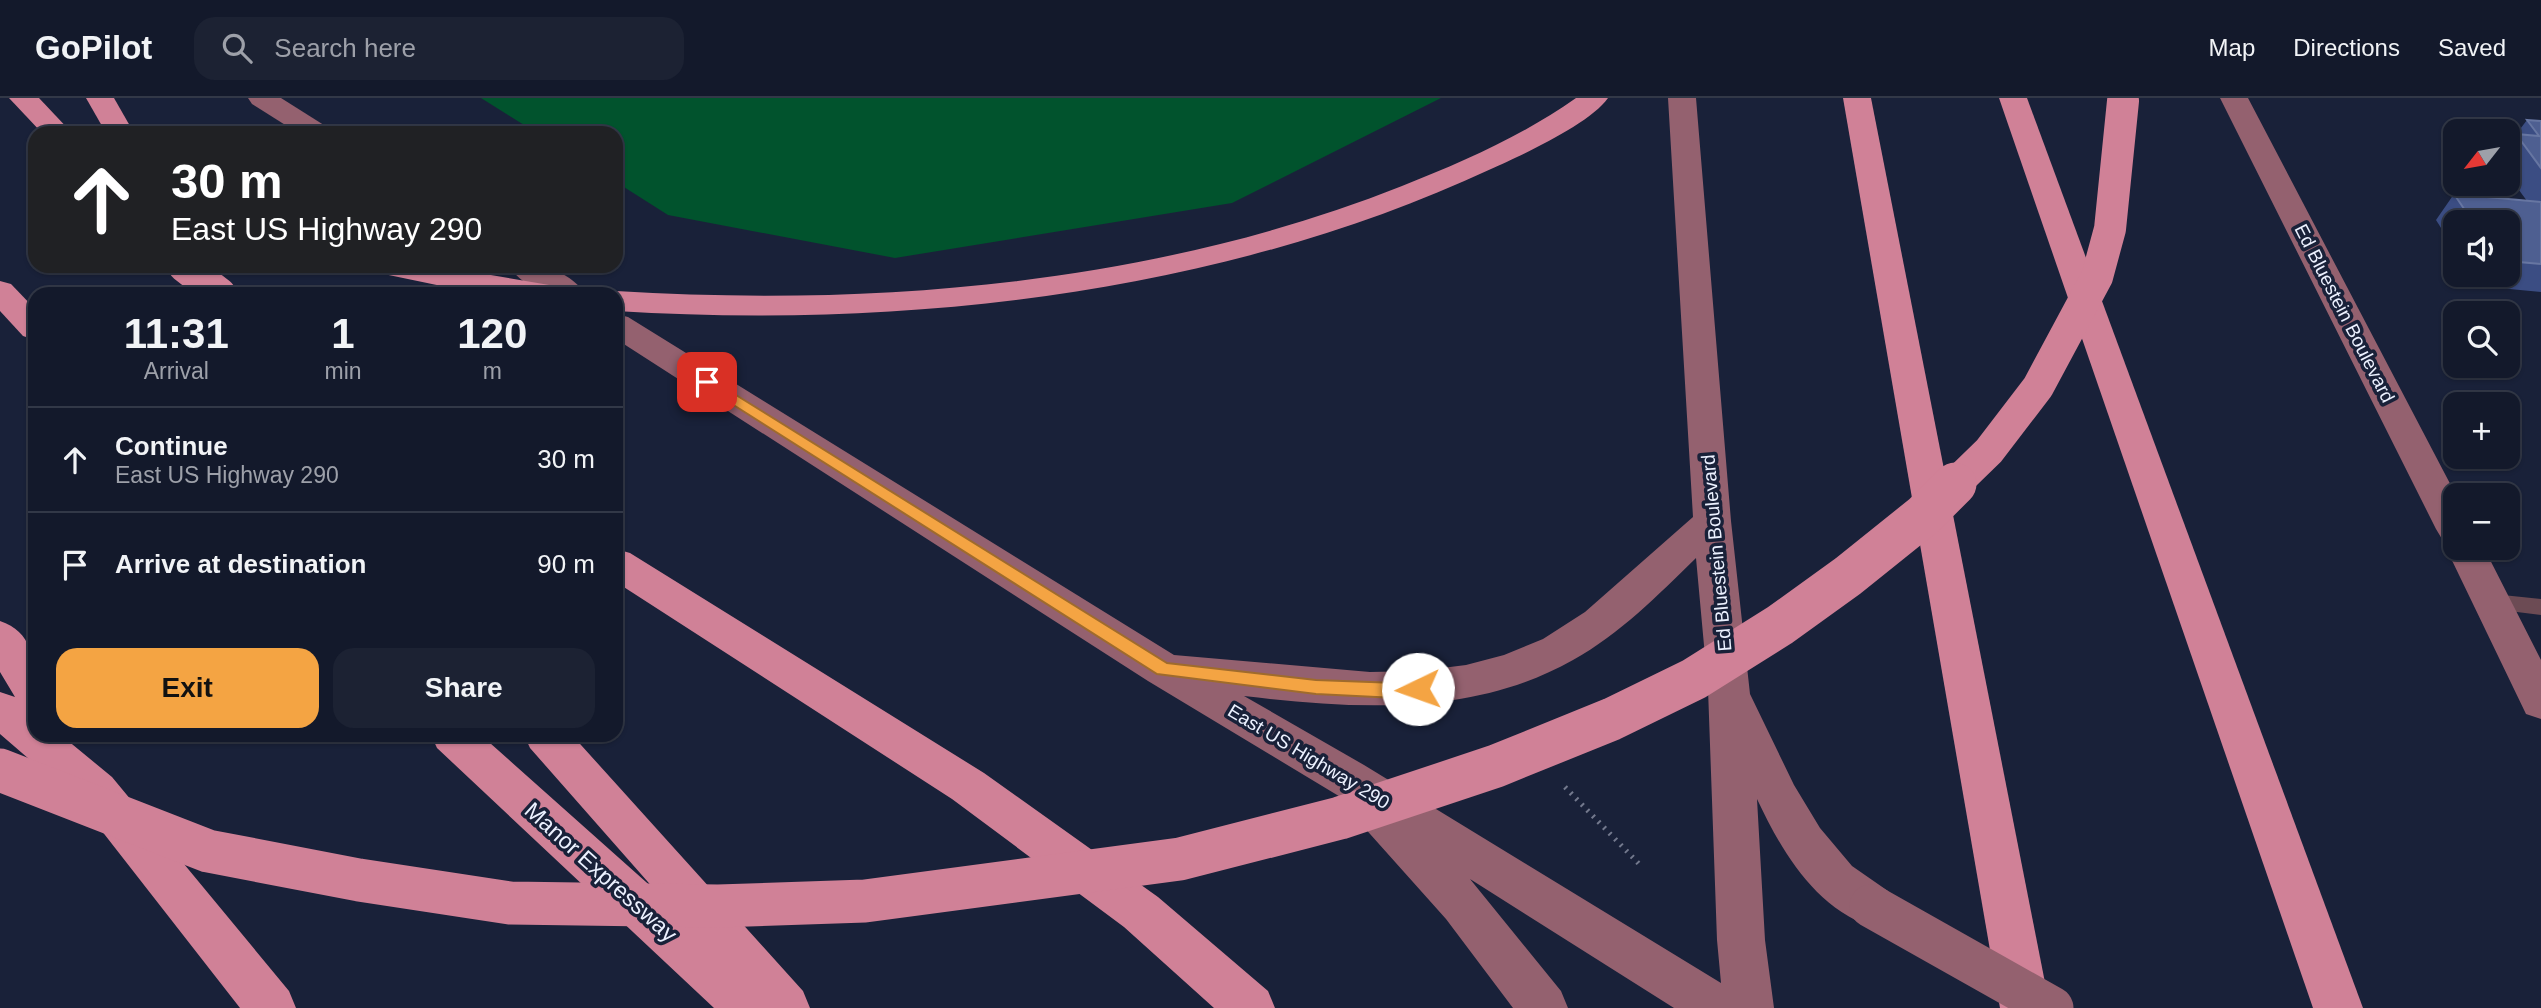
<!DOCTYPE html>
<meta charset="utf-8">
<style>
:root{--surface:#13192b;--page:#1c2233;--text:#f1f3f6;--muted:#9da0a9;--line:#323847;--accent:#f4a443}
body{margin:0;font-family:Helvetica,sans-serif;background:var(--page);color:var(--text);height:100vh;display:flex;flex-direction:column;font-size:26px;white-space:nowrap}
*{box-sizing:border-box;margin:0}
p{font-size:23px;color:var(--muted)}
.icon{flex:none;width:38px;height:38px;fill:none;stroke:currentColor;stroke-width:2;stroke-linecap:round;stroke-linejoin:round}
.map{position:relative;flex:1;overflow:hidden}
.drawer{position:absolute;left:28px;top:189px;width:595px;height:455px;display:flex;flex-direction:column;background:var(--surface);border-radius:21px;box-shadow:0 2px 5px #0004,0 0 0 2px var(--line)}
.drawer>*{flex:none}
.guide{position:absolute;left:28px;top:28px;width:595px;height:147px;border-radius:21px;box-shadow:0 2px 5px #0004,0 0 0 2px var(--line);background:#202124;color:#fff;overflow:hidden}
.needle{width:46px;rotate:239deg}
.tools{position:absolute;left:2443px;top:21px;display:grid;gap:14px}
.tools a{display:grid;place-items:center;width:77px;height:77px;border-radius:14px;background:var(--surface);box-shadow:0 2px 5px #0004,0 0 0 2px var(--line);font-size:35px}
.pin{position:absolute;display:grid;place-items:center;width:60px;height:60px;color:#fff;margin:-30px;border-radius:14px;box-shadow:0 4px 10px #0006}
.me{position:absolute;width:77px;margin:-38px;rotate:267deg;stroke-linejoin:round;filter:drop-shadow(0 0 5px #0008)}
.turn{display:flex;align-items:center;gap:24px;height:147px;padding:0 28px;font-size:32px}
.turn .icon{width:91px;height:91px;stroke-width:2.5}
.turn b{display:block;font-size:49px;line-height:60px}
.eta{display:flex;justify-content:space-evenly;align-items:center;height:119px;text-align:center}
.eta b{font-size:42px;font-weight:700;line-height:49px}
.button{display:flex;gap:14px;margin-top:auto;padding:14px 28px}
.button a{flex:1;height:80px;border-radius:21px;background:var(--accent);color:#111;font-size:28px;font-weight:700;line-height:80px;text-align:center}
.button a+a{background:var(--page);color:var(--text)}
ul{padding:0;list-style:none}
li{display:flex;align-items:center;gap:21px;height:105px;padding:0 28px;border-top:2px solid var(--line)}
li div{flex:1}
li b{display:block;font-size:26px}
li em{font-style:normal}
header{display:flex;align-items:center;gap:42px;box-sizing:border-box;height:98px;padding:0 35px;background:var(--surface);border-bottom:2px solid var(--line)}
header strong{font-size:33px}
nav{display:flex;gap:38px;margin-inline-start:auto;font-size:24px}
.search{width:490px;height:63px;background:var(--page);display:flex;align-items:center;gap:18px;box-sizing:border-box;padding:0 24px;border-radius:21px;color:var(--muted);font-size:26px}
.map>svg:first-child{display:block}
.green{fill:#01532d}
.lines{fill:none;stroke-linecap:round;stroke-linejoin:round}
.path{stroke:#73798d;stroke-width:5;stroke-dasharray:2 6;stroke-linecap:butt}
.lane{fill:#6c4b54;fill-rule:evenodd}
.secondary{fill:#94616f;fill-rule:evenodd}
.highway{fill:#d08197;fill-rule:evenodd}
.secondary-bridge{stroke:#94616f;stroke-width:43}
.highway-bridge-far1{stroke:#d08197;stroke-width:32}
.highway-bridge{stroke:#d08197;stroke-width:43}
.wall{fill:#3b4d83}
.building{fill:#4e5f91;stroke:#6776a2;stroke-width:2}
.route{fill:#f4a443;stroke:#9f6b2c;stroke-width:2}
.labels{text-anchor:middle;stroke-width:7;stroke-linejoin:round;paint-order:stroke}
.street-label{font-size:19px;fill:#ecf1ff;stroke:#192139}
.near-street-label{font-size:23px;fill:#ecf1ff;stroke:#192139}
</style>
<header>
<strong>GoPilot</strong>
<div class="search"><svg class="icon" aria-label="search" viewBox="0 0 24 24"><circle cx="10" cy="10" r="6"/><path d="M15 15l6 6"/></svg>Search here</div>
<nav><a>Map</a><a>Directions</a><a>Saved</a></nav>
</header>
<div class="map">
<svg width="2541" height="910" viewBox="0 0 2541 910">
<rect width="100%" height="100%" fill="#192139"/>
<path class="green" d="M481,0H1441L1232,105L895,160L668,117L616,84V35H537Z"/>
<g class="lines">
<path class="path" d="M1565,689L1642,769"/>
<path class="lane" d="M2493,496L2541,501V517L2485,510L2482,504L2485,498Z"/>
<g class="secondary">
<path d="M248,0H281L327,29L331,35H298L252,6Z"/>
<path d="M1668,0H1696L1731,423L1750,596L1794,687L1820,730L1852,768L1888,793L1895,808L1888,823L1871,829C1814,808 1782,754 1757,701L1765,842L1774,910H1674L1470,781L1561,893L1568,910H1513L1446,821L1362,727L1356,713L1357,709L1148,583L616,241V216L628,219L1174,557L1370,574L1418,573L1466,567L1504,557L1543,541L1585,514L1693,419ZM1696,460L1708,591L1717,842L1721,885L1364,667L1244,598C1355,611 1472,619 1573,562C1620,536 1658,497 1696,460Z"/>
<path d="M2220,0H2248L2456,397L2455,450H2484L2541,562V621L2526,616L2446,450L2450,443L2442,441L2436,431Z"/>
<path d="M509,168C538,168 567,169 585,196C555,196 528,196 509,168Z"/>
</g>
<g class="highway">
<path d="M9,0H39L72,35H42Z"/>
<path d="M86,0H114L134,35H106Z"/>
<path d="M1576,0H1608C1590,26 1520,58 1491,71C1223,196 908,231 616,213V196H605L616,193C879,209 1155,186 1402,88C1463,64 1522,38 1576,0Z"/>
<path d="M1843,0H1871L2050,910H2000Z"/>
<path d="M1999,0H2027L2363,910H2313Z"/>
<path d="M374,168H438L561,189L566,196H480L379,175Z"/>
<path d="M0,183L11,186L35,211V242L23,238L0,213Z"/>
<path d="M616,451L630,455L984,675L1158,799L1268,893L1275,910H1214L1124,829L952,701L616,484Z"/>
<path d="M0,523C40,536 35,578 35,612L28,610L35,615V637H61L112,679L289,893L296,910H240L80,705L0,636V594L15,599L0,574Z"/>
<path d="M431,637H481L655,792L530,650L524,637H572L803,893L810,910H714L437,650Z"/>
</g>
<path class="secondary-bridge" d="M1871,808L2052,910"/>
<g class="highway-bridge-far1">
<path d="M184,168L220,196"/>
<path d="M1953,388L1989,353L2038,289L2097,179L2110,131L2123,3"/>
</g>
<path class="highway-bridge" d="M0,672L208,753L359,782L510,805L718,808L865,803L1180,761L1340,720L1496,668L1612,621L1694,581L1780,527L1848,478L1924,417L1955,386"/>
</g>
<path class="wall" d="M2527,22L2541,23V194L2478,188L2471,177H2508V124H2455V152L2436,122L2454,96L2527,103L2508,77V47Z"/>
<g class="building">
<path d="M2527,22L2541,23V70L2516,36L2539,38Z"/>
<path d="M2454,96L2541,104V166L2508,163V124H2473Z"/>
</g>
<path class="route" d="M707,279L1167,565L1316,582L1424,586L1426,591L1424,596L1396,600L1316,596L1157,576L702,287V280Z"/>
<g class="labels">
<g class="street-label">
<text transform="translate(2345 215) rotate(63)" y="7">Ed Bluestein Boulevard</text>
<text transform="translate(1716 455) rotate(-95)" y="7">Ed Bluestein Boulevard</text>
<text transform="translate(1309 658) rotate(31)" y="7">East US Highway 290</text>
</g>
<g class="near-street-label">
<text transform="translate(601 774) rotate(42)" y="8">Manor Expressway</text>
</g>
</g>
</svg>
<div class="tools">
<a><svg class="needle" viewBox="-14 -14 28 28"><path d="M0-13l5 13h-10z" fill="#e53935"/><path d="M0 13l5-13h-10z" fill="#9da0a9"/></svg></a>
<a><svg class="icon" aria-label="sound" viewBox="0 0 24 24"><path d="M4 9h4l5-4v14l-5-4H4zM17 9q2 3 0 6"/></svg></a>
<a><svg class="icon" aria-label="search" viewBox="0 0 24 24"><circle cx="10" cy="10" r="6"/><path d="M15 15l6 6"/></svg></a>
<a>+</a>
<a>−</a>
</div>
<div class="pin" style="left:707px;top:284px;background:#d93025"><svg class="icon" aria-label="arrive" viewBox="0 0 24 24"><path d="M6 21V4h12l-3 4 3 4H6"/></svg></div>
<svg class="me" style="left:1418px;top:591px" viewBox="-20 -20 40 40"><circle r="19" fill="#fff"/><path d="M0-13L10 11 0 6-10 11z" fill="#f4a443"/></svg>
<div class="guide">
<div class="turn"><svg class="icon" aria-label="ahead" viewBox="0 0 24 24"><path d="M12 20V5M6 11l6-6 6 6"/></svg><div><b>30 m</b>East US Highway 290</div></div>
</div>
<section class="drawer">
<div class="eta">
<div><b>11:31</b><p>Arrival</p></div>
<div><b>1</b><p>min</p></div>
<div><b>120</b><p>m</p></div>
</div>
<ul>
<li><svg class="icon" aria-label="ahead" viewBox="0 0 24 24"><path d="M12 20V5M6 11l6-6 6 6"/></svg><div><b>Continue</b><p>East US Highway 290</p></div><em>30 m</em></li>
<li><svg class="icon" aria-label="arrive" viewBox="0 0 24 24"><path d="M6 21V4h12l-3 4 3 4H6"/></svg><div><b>Arrive at destination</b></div><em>90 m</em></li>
</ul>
<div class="button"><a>Exit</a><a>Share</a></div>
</section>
</div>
